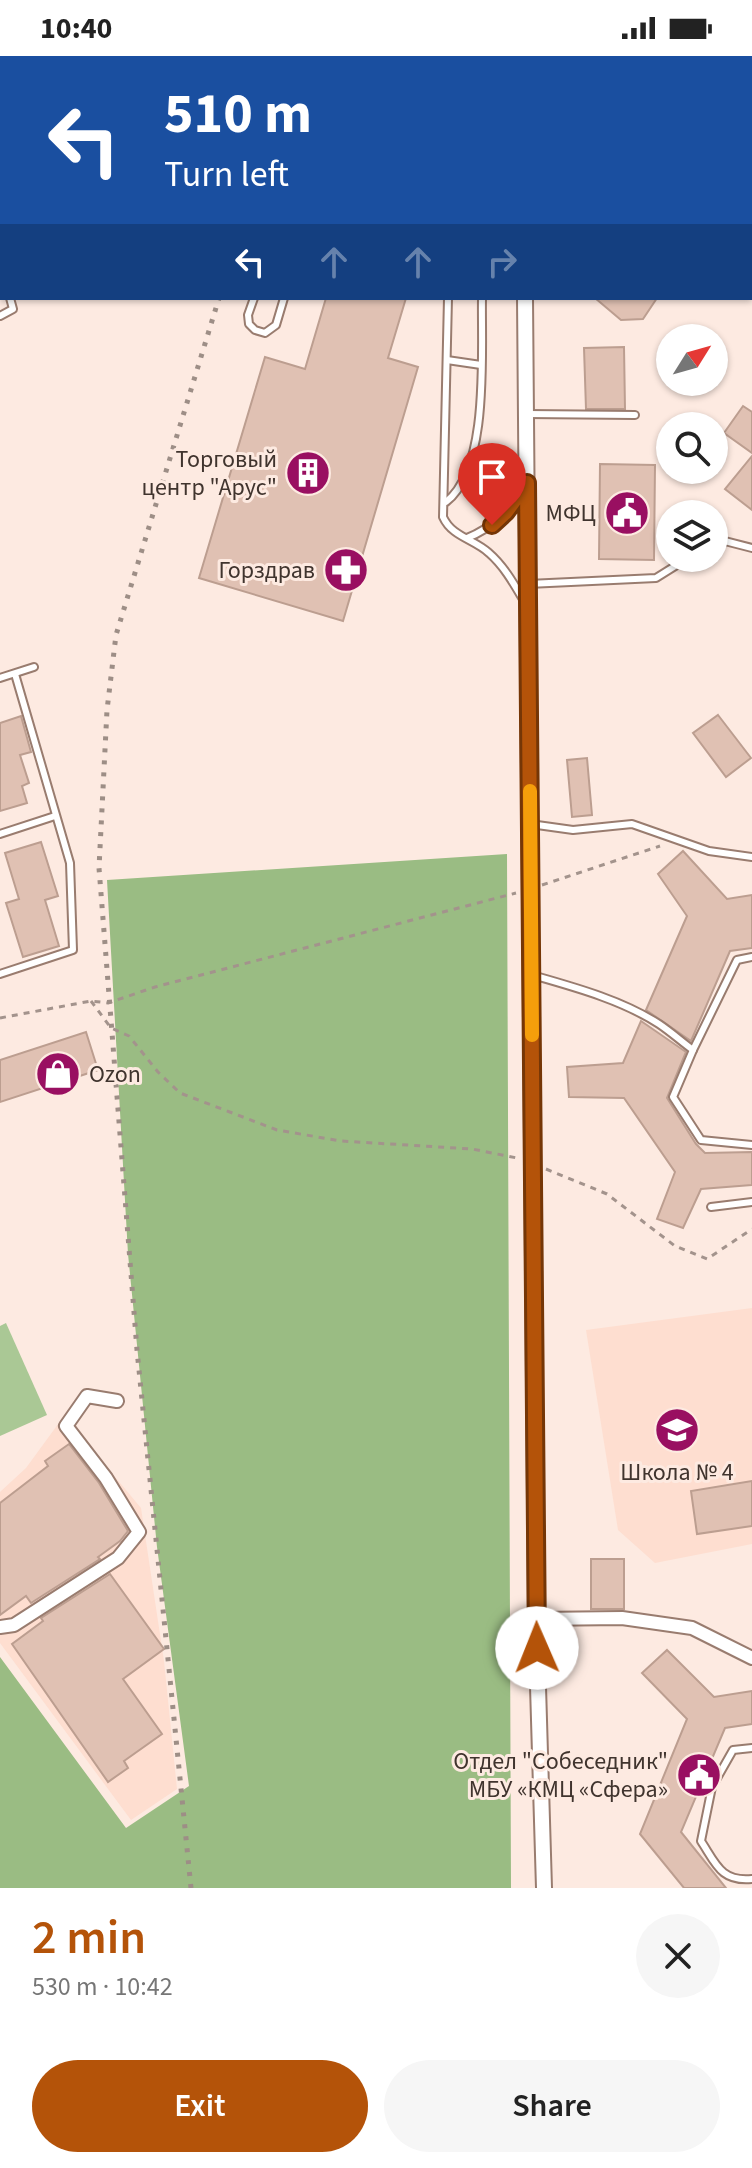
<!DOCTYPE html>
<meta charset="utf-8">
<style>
:root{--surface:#fff;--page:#f6f6f6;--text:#222;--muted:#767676;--accent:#b45309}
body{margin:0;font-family:"Source Sans 3",sans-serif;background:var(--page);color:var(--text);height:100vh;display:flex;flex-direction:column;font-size:30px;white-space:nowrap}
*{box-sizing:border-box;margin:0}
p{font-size:26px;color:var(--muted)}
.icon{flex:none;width:44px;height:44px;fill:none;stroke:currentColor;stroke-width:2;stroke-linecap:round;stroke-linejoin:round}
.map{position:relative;height:1832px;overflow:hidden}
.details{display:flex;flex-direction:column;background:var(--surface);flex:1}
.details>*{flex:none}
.top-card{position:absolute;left:0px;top:0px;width:752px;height:244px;box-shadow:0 2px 6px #0004;background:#1a4fa0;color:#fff;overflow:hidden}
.needle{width:52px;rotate:53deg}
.fabs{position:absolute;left:656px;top:268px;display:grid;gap:16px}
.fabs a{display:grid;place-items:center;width:72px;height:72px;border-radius:50%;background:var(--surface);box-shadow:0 2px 6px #0004;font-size:40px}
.pin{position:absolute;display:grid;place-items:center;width:68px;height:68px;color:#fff;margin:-82px -34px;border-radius:50% 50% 50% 0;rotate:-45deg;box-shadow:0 0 8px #0007}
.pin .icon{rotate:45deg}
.me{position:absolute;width:88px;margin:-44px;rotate:359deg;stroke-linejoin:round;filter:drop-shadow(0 0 6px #0008)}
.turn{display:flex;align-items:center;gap:28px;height:168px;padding:0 32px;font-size:36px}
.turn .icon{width:104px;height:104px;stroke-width:2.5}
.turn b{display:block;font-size:56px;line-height:68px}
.lanes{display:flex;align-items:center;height:76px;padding:0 32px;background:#0003;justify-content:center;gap:40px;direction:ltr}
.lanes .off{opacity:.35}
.round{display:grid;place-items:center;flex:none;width:84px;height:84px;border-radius:42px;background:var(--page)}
.overview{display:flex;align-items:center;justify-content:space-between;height:136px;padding:0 32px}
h1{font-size:48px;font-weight:600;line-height:60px;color:var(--accent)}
.button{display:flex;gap:16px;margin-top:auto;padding:16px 32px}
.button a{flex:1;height:92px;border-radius:48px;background:var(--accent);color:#fff;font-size:32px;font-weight:600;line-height:92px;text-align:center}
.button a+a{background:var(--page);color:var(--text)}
.status{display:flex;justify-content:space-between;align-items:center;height:56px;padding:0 40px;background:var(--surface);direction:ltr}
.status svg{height:22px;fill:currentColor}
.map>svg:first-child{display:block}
.built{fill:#feded0}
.green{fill:#aac895}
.forest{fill:#9abc83}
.building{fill:#e0c1b3;stroke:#bc9e90;stroke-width:2}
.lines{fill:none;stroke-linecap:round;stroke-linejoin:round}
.service-casing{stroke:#997c6f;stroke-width:10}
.minor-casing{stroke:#997c6f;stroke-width:16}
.tertiary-casing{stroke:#997c6f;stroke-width:18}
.primary-casing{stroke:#bc9277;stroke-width:22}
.path{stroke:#a3938c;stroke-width:3;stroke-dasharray:6 6;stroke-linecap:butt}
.service{stroke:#fff;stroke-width:6}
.minor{stroke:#fff;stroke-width:12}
.tertiary{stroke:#fff;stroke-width:14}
.primary{stroke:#fedcc5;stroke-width:18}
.rail{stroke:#9d8e86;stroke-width:5;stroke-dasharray:4 8;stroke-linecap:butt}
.route-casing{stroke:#753606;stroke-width:20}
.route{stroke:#b45309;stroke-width:14}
.slow{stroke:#f59e0b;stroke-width:14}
.labels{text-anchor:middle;stroke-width:6;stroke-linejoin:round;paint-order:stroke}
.poi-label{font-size:24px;fill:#40342e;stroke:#fdeae1;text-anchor:end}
</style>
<div class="status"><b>10:40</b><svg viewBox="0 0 49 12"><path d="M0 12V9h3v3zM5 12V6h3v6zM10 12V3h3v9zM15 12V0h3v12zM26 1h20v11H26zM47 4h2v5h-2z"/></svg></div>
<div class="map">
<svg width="752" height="1832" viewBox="0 0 752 1832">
<rect width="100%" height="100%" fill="#fdeae1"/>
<g class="built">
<path d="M752,1252V1488L655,1507L618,1474L586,1274Z"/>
<path d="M64,1360L141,1452L164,1605L177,1733L131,1764L0,1587V1436L26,1412Z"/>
</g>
<path class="green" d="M6,1267L47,1359L0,1380V1270Z"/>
<path class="forest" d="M507,798L511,1832H0V1601L126,1772L189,1730L157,1491L128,1198L107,824Z"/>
<g class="building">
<path d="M326,242H406L388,302L418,311L343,565L199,522L265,301L305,313Z"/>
<path d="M595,242H657L643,263L621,264Z"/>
<path d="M624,291L625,353H586L584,292Z"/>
<path d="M743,350L752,356V397L724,377Z"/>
<path d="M752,400V454L725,433Z"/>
<path d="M600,408L655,409L654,504L599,503Z"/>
<path d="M718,659L751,702L726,721L693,677Z"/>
<path d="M21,660L31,696L20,699L29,727L22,730L27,747L0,755V667Z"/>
<path d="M587,702L592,759L572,761L567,704Z"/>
<path d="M41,786L58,840L45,844L59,890L23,901L6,847L19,843L5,797Z"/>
<path d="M683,795L727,843L752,839V892L730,895L691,985L646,954L687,860L658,818Z"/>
<path d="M641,965L686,996L667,1042L696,1088L705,1097L752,1096V1129L701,1133L683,1172L657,1163L675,1116L624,1042L569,1041L567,1011L623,1007Z"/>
<path d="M86,976L98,1014L0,1046V1004Z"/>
<path d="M69,1388L99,1427L128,1475L120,1485L98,1501L100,1503L31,1547L26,1540L0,1559V1447L48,1410L45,1405Z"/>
<path d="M752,1425V1470L697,1478L691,1435Z"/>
<rect x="591" y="1503" width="33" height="50"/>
<path d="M110,1518L164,1593L123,1623L162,1678L124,1705L128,1712L108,1726L12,1588L43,1565L41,1562Z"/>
<path d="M667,1594L714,1641L752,1635V1668L725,1672L681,1776L726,1832H684L640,1778L687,1663L642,1617Z"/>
</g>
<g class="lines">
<g class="service-casing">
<g id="service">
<path d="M88,0V2"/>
<path d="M447,0V2"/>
<path d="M144,2L157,0"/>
<path d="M338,2L339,0"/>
<path d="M0,50H2"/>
<path d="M0,203L2,211"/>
<path d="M254,242L248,259L249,268L255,274L265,277L276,269L284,242"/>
<path d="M448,242L443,461C452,481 474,483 489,497C504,510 514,528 524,545"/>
<path d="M0,260L13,253L10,242"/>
<path d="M447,304L481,309"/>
<path d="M527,358L635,359"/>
<path d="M446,446C490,412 481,294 482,242"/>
<path d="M467,482C493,472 507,455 523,433"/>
<path d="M714,485L717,483L752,492"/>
<path d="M528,528L656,522L688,502"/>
<path d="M0,622L34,611"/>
<path d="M530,768L573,774L632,768L709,795L752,801"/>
<path d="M0,778L55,760"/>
<path d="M0,918L73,894L70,807L15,618"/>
<path d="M532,919C574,931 622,944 659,968C671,976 682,986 693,994L673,1041L701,1084L752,1089"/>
<path d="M693,994L737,904L752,901"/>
<path d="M711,1151L752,1146"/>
<path d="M752,1692L733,1694L712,1731L701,1785C716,1808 721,1826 752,1823"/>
</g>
</g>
<g class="minor-casing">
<g id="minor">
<path d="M750,215L752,217"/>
<path d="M536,1563L622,1562L692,1572L752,1602"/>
<path d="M0,1571L14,1569L118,1502L139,1476L106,1422L66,1370L87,1340L117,1345"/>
</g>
</g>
<g class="tertiary-casing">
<path id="tertiary" d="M525,242L536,1563L544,1832"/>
</g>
<g class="primary-casing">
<g id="primary">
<path d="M461,0L463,2"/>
<path d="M533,2L535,0"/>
</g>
</g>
<g class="path">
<path d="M662,0V2"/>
<path d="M542,829L660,790"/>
<path d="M91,945L111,972L129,980L158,1016L180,1037L277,1074L341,1085L472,1093L517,1102"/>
<path d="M0,962L91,945L108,947L155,931L516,837"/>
<path d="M546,1113L607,1138L675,1190L707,1203L752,1173"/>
</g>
<use href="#service" class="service"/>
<use href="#minor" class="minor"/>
<use href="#tertiary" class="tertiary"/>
<use href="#primary" class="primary"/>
<g class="rail">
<path d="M299,2L300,0"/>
<path d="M191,1832L137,1294L99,812L107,654L116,579L219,242"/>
</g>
</g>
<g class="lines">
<g class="route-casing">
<path id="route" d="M492,469L506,456L527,427L537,1592"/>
</g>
<use href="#route" class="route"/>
<path class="slow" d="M530,735L532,979"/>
</g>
<defs>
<g id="building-disc" transform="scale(2.3)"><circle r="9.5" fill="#990f61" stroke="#fdeae1"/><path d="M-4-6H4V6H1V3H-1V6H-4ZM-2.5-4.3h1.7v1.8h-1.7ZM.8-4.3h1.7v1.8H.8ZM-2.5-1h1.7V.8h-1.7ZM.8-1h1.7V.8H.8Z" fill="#fff"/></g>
<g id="civic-disc" transform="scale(2.3)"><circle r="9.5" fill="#990f61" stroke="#fdeae1"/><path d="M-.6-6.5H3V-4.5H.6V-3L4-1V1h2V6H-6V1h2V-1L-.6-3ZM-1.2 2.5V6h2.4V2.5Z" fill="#fff"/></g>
<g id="pharmacy-disc" transform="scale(2.3)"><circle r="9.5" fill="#990f61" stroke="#fdeae1"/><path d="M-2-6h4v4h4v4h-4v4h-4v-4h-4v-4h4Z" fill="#fff"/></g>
<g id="shop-disc" transform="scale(2.3)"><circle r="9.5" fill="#990f61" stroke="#fdeae1"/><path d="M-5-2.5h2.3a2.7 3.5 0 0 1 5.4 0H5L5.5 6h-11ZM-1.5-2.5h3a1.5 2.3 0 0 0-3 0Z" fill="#fff"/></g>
<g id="school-disc" transform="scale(2.3)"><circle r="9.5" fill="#990f61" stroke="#fdeae1"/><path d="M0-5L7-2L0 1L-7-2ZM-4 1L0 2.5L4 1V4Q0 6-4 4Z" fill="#fff"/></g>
</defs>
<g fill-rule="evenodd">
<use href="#building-disc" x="308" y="417"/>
<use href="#civic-disc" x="627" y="457"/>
<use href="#pharmacy-disc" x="346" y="514"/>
<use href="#shop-disc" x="58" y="1018"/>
<use href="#school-disc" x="677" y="1374"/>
<use href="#civic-disc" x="699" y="1719"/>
</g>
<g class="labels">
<g class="poi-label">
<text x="277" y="411">Торговый<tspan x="277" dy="28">центр "Арус"</tspan></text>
<text x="596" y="465">МФЦ</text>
<text x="315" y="522">Горздрав</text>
<text x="89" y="1026" text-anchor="start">Ozon</text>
<text x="677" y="1424" text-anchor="middle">Школа № 4</text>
<text x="668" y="1713">Отдел "Собеседник"<tspan x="668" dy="28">МБУ «КМЦ «Сфера»</tspan></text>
</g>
</g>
</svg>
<div class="fabs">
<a><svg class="needle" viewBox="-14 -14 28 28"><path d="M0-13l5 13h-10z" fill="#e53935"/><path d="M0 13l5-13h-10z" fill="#767676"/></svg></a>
<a><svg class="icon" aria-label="search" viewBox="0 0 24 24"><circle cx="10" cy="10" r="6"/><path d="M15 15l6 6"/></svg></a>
<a><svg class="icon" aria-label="layers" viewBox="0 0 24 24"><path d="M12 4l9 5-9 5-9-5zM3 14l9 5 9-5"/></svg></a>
</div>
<div class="pin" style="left:492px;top:469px;background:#d93025"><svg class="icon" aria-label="arrive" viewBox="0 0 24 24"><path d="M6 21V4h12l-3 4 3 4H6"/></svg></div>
<svg class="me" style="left:537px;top:1592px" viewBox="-20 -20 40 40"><circle r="19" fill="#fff"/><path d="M0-13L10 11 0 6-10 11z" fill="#b45309"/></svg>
<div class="top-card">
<div class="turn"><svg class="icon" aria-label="left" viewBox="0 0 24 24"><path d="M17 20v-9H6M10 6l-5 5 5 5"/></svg><div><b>510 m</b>Turn left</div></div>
<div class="lanes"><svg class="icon" aria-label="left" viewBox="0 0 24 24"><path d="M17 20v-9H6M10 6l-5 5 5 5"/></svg><svg class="icon off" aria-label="ahead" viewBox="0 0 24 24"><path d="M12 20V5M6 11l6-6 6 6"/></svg><svg class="icon off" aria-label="ahead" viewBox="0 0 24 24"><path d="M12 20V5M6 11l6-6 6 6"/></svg><svg class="icon off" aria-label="right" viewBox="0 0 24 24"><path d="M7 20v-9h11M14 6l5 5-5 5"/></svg></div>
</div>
</div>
<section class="details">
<div class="overview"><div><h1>2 min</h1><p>530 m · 10:42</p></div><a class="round"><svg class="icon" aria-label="close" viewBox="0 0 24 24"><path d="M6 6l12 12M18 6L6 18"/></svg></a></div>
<div class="button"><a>Exit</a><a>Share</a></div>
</section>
